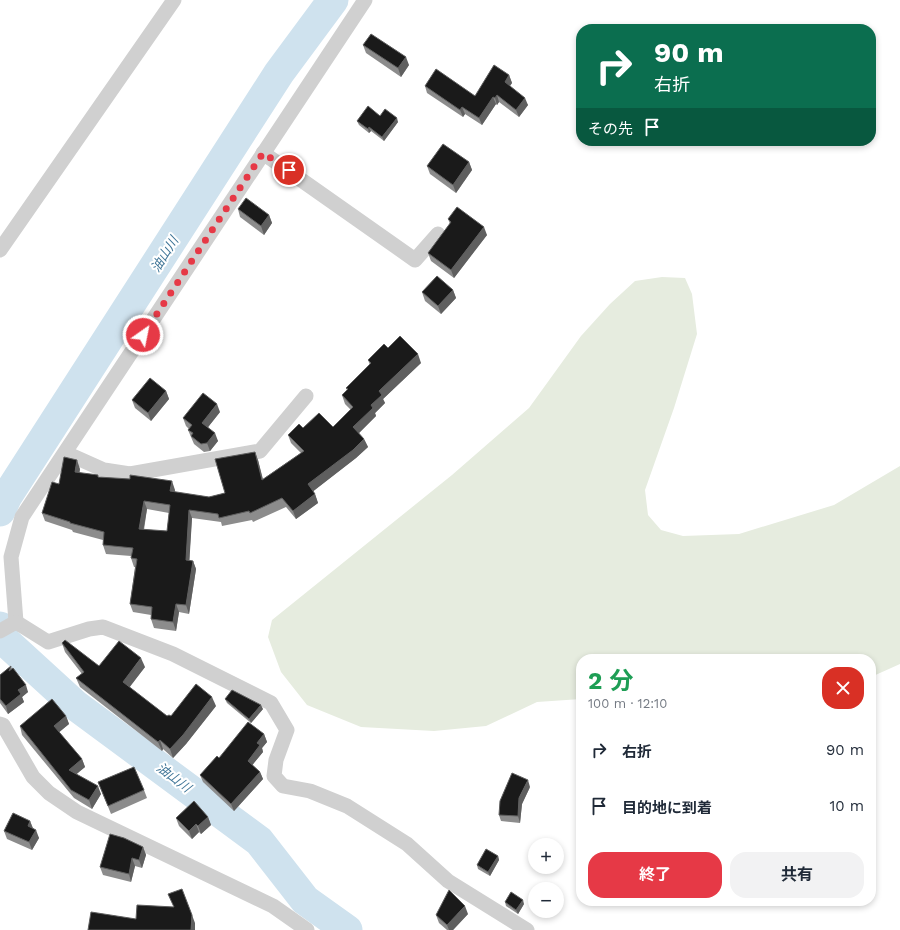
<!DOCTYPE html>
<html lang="ja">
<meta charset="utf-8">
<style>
:root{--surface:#fff;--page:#f2f2f3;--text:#1f2937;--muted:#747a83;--accent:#e63946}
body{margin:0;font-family:"Work Sans","Noto Sans JP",sans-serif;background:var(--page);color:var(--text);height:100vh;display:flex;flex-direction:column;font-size:15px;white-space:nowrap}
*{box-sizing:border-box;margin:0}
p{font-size:13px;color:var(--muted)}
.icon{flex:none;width:22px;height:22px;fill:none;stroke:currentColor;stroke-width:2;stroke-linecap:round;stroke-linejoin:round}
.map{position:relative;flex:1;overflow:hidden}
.side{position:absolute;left:576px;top:654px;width:300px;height:252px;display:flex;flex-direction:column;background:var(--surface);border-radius:16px;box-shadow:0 2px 6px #0003}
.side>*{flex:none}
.banner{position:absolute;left:576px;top:24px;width:300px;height:122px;border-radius:16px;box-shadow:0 2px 6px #0003;background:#0b6e4f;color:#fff;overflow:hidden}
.controls{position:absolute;left:528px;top:838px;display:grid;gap:8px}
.controls a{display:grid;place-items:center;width:36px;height:36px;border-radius:50%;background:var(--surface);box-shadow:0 2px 6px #0003;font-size:20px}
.pin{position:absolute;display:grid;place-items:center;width:34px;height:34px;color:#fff;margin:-17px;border:2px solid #fff;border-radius:50%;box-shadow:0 1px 4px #0007}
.me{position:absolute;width:44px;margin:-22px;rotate:33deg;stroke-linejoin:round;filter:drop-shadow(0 0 3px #0008)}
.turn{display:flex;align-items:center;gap:14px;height:84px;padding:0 12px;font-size:18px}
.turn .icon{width:52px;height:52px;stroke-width:2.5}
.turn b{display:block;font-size:28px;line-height:34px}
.then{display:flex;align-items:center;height:38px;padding:0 12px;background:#0003;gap:8px;font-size:15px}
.round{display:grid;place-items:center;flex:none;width:42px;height:42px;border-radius:16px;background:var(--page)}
.head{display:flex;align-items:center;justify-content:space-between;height:68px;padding:0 12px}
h1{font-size:24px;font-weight:700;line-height:30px;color:#1e9e55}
.primary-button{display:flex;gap:8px;margin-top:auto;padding:8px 12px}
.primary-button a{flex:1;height:46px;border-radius:16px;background:var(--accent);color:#fff;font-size:16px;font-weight:700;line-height:46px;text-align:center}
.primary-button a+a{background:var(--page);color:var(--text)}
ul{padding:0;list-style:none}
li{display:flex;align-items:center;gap:12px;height:56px;padding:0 12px}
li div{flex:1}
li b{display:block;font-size:15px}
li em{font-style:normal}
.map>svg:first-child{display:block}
.green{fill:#e6ecdf}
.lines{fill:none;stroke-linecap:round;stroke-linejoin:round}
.river{stroke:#cfe2ee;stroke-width:31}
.minor{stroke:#d0d0d0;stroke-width:15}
.wall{fill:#8c8c8c;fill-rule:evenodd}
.shaded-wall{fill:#5f5f5f}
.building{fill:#1a1a1a;stroke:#5f5f5f;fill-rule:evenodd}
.route{stroke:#e63946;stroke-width:7;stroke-dasharray:0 12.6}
.labels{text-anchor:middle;stroke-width:4;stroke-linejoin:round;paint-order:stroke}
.water-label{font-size:13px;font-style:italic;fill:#3f7597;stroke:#fff}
</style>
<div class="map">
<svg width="900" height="930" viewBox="0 0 900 930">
<rect width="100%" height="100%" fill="#fff"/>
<path class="green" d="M662,277L685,278L692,294L697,334L674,408L645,490L648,515L661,530L683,536L739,534L834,505L900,466V664L871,677V659H581V699L537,702L486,726L434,731L361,727L307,705L281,672L268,637L272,620L452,475L529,408L581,336L610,304L635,281Z"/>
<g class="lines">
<g class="river">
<path d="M0,511L7,496L279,73L333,0"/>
<path d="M0,627L5,641L75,705L259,841L305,900L347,930"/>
</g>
<g class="minor">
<path d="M263,153L415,260L438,234"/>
<path d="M0,250L174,0"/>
<path d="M66,453L104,470L130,474L260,451L306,396"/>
<path d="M16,622L11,557L22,517L365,0"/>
<path d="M16,622L48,642L89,629L103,627L173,654L271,703L287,730L276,760L274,776L283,786L310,791L347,806L407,844L448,881L527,930"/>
<path d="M0,631L16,622"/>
<path d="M0,724L3,725L33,777L49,793L77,812L273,906L307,930"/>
</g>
</g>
<g class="wall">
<path d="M363,45L409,65L401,77L366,53Z"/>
<path d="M509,75L512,83L510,86L528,105L519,117L499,102L497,105L496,104L482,125L465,114L463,117L427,93L425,86L475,96Z"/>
<path d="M380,116L398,122L384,141L371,131L369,133L359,125L357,121Z"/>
<path d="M469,162L472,170L456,193L430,174L427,166Z"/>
<path d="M238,209L269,215L272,223L264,235L240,217Z"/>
<path d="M448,219L487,235L454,278L431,261L428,253L450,224Z"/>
<path d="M453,290L456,298L441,314L425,301L422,292Z"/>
<path d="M388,348L421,363L383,399L385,403L375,413L376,416L359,433L364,439L368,447L356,458L313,491L315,494L318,503L296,519L286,507L253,522L252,520L222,526L221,522L192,518L189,560L193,561L196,569L189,614L179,612L176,631L154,628L151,619V615L133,612L130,604L135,567H134L131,558V556L106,554L103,545V540L73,532L72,530L45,521L42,513L59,484L80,469L79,473L99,477L175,490L174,492L209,497L225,493L258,460L263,479L301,453L291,443L288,435L303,428L333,427L351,410L345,404L342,395L347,390L346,388L370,365L368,360ZM147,509L169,513L167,531L144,530Z"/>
<path d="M166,391L169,399L151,421L135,408L132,400Z"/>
<path d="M220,412L208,427L218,441L210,451L204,452L194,444L188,430L189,429L186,426L183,418Z"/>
<path d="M62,643L99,666L145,667L129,687L167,716H171L216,706L186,744L173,758L163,749L162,751L80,687L76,678L82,674L65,652Z"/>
<path d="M11,666L12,669L28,692L22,697L24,702L8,714L0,703V704V675Z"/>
<path d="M225,699L263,709L251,723L227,703Z"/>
<path d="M66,716L69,724L59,732L82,759L85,767L76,774L101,794L92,809L74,798L22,735L20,726Z"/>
<path d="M264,734L267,742L262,748L263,752L252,765L260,772L263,779L234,811L203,782L200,775Z"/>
<path d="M98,782L144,790L147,798L111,814Z"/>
<path d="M530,787L522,804L520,823L501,821L499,815Z"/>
<path d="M208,817L211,825L201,834L199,832L192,839L179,826L176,818Z"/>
<path d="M30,821L33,828L39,838L32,850L7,839L4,831Z"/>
<path d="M143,847L146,855L142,868L135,866L131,882L103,875L100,867Z"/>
<path d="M498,856L499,860L490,876L478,869L477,865Z"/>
<path d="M505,902L524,904L518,914L506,906Z"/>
<path d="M468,914L453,930H447L439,923L436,915Z"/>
</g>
<g class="shaded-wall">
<path d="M406,57L409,65L401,77L398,68Z"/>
<path d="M509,75L512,83L507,90L505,82Z"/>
<path d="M497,95L499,102L497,105L495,98Z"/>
<path d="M493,97L496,104L482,125L479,118Z"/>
<path d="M525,98L528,105L519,117L516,110Z"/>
<path d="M462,107L465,114L463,117L460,110Z"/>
<path d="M397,118L398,122L384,141L382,137Z"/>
<path d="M369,127L371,131L369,133L368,129Z"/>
<path d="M469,162L472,170L456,193L453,185Z"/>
<path d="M269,215L272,223L264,235L261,226Z"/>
<path d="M484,227L487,235L454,278L451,270Z"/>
<path d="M453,290L456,298L441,314L438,306Z"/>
<path d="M418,354L421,363L383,399L385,403L375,413L376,416L356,436L353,427L371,405L379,391Z"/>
<path d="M166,391L169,399L151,421L148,413Z"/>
<path d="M217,404L220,412L205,431L202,423Z"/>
<path d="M215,433L218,441L210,451L207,443Z"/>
<path d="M364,439L368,447L356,458L311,493L308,484Z"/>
<path d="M255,452L258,460L265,489L262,480Z"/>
<path d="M77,460L80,469L78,481L75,472Z"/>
<path d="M172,481L175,490L173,500L170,491Z"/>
<path d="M315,494L318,503L296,519L293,511Z"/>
<path d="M144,501L147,509L142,538L139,529Z"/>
<path d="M189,510L192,518L189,568L186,560Z"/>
<path d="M193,561L196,569L189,614L186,605Z"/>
<path d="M176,604L179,612L176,631L173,622Z"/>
<path d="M141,658L145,667L126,692L123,682Z"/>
<path d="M26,685L28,692L22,697L24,702L8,714L6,706L18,690Z"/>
<path d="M212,697L216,706L186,744L173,758L170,749Z"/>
<path d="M261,705L263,709L251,723L249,719Z"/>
<path d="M66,716L69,724L57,734L54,726Z"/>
<path d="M264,734L267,742L262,748L263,752L250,768L248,761L257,743Z"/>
<path d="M160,740L163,749L162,751L158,742Z"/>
<path d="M82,759L85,767L72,778L69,770Z"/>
<path d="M260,772L263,779L234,811L231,804Z"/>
<path d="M528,780L530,787L522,804L520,823L518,816L519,798Z"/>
<path d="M98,786L101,794L92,809L89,800Z"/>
<path d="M208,817L211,825L201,834L198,826Z"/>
<path d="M30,821L33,829L28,826Z"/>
<path d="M196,824L199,832L192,839L189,831Z"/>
<path d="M36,830L39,838L32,850L29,842Z"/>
<path d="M143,847L146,855L142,868L139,860Z"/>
<path d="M498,856L499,860L490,876L488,872Z"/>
<path d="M132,858L135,866L131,882L129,874Z"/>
<path d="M523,900L524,904L518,914L516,910Z"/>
<path d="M465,906L468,914L453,930H449L447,925Z"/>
<path d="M192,915L195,923V930H191Z"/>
</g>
<g class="building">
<path d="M371,34L406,57L398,68L363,45Z"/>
<path d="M494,65L509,75L505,82L525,98L516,110L497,95L495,98L493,97L479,118L462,107L460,110L425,86L436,69L475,96Z"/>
<path d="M368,106L380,116L385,109L397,118L382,137L369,127L368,129L357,121Z"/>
<path d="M443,144L469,162L453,185L427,166Z"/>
<path d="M246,198L269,215L261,226L238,209Z"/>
<path d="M457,207L484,227L451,270L428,253L451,222L448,219Z"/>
<path d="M437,276L453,290L438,306L422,292Z"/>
<path d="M400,336L418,354L379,391L382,395L371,405L373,408L353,427L364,439L353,450L308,484L315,494L293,511L282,498L250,513L249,511L219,518L218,514L189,510L186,560L193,561L186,605L176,604L173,622L151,619L152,607L130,604L137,559L131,558L133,548L103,545L104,532L70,523V522L42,513L52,482L59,484L64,457L77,460L75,472L98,475V477L130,479V475L172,481L170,491L209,497L225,493L215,459L255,452L262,480L304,451L288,435L299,424L303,428L319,413L333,427L353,407L342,395L348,389L346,388L371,363L368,360L384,344L388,348ZM144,501L170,505L167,531L139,529Z"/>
<path d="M150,378L166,391L148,413L132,400Z"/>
<path d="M203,393L217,404L202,423L215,433L207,443L201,444L191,436L193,433L188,430L192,425L183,418Z"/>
<path d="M65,640L99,666L119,641L141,658L123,682L167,716L169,715L171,716L196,684L212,697L183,735L170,749L160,740L158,742L76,678L84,672L62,643Z"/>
<path d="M11,666L9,671L13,668L26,685L18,690L21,694L6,706L0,699V675Z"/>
<path d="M232,690L261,705L249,719L225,699Z"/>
<path d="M52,699L66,716L54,726L82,759L69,770L98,786L89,800L71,790L20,726Z"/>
<path d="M248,722L264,734L257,743L260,745L248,761L260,772L231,804L200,775L217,756L219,758Z"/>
<path d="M134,767L144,790L108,806L98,782Z"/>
<path d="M512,773L528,780L519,798L518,816L499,815L500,801Z"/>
<path d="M194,801L208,817L198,826L196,824L189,831L176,818Z"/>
<path d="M13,813L30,821L28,826L36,830L29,842L4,831Z"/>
<path d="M110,834L124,838L143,847L139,860L132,858L129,874L100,867Z"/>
<path d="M486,849L498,856L488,872L477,865Z"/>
<path d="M182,889L192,915L191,930H88L91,912L136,919L137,905L174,907L168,894Z"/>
<path d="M449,890L465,906L447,925L436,915Z"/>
<path d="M511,892L523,900L516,910L505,902Z"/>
</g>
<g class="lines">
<path class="route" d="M143,335L263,153L289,170"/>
</g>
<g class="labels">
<g class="water-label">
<text transform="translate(164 254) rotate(-58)" y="5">油山川</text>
<text transform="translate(174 777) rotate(37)" y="5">油山川</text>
</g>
</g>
</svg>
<div class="controls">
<a>+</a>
<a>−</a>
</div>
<div class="pin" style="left:289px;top:170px;background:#d93025"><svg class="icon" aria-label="arrive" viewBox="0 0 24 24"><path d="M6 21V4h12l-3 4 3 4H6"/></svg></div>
<svg class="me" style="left:143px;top:335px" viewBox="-20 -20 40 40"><circle r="17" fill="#e63946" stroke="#fff" stroke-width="3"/><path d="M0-11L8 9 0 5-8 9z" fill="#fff"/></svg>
<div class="banner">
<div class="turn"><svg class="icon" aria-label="right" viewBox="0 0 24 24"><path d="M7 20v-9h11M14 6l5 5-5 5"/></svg><div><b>90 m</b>右折</div></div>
<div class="then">その先<svg class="icon" aria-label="arrive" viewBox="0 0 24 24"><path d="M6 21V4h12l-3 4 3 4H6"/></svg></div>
</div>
<section class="side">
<div class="head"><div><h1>2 分</h1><p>100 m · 12:10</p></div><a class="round" style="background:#d93025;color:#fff"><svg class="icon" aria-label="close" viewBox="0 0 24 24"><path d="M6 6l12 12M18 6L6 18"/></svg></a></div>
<ul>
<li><svg class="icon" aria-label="right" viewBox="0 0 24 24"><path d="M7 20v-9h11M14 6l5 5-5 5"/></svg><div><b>右折</b></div><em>90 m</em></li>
<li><svg class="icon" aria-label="arrive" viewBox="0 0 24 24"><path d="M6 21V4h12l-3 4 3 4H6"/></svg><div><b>目的地に到着</b></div><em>10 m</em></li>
</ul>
<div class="primary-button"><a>終了</a><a>共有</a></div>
</section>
</div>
